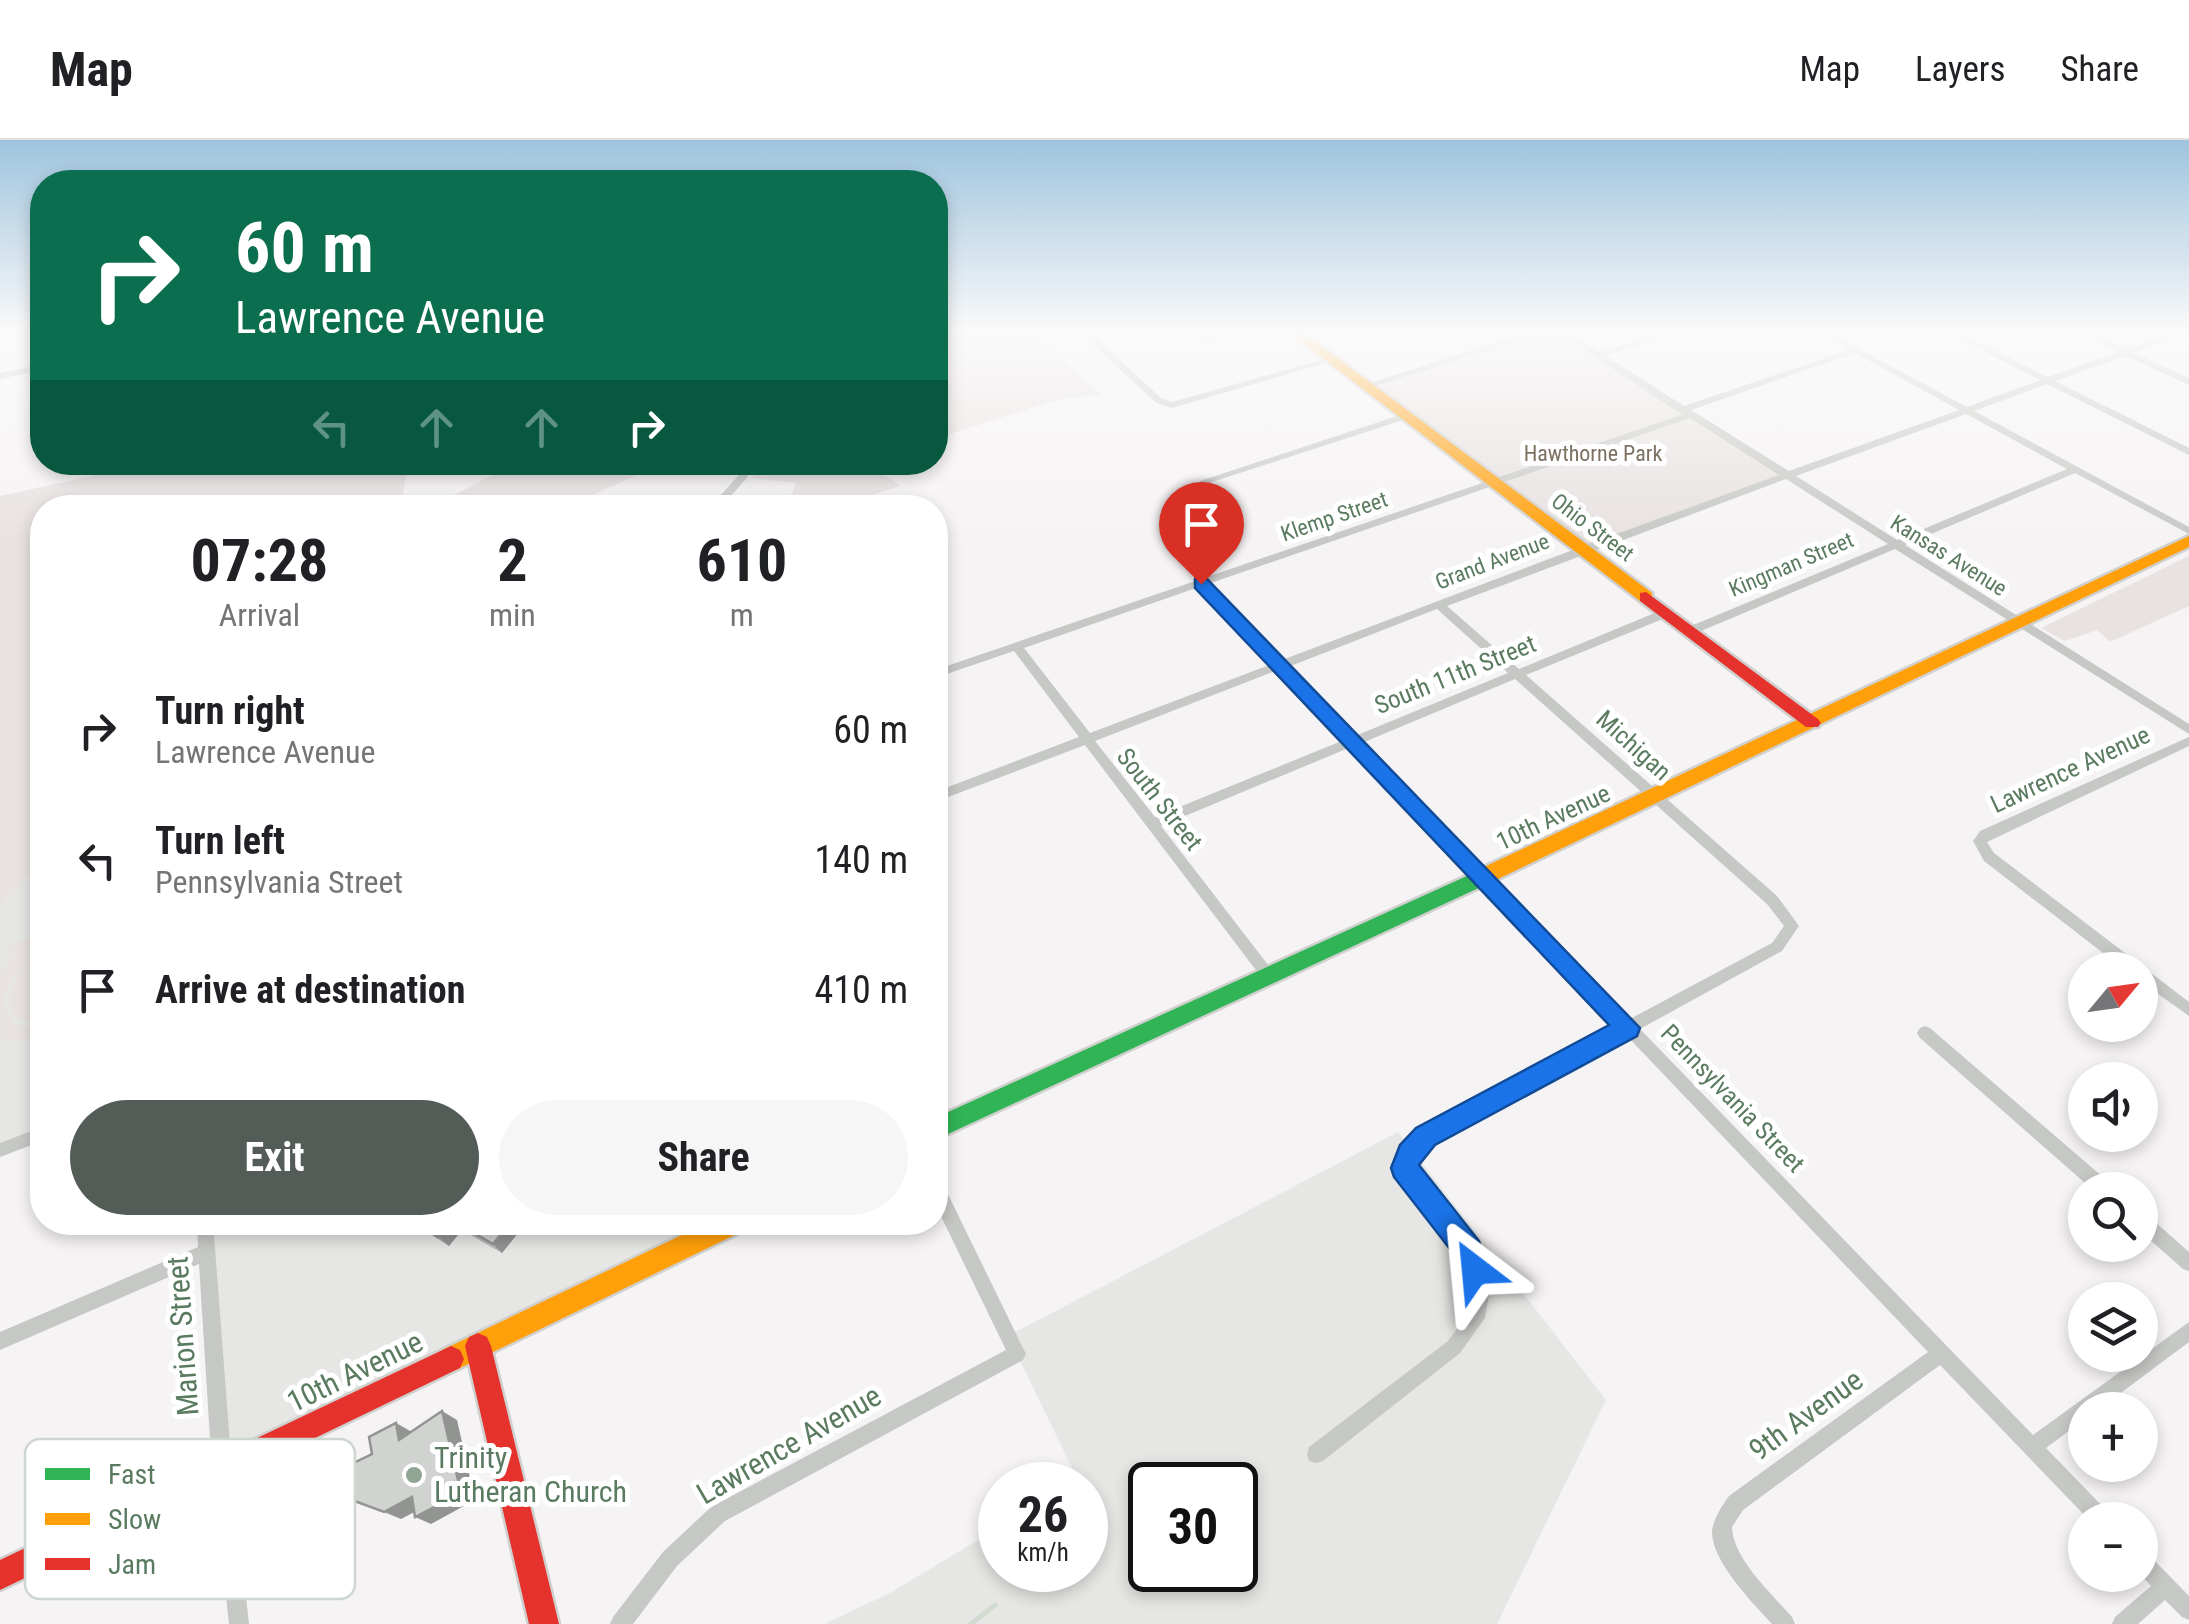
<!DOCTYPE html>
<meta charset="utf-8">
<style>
:root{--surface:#fff;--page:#f6f6f6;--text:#202124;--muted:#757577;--line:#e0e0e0;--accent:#535c56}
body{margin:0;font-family:"Roboto Condensed",sans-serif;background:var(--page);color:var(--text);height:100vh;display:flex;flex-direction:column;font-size:38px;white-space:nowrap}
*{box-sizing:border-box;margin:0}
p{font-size:32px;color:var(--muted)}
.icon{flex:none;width:55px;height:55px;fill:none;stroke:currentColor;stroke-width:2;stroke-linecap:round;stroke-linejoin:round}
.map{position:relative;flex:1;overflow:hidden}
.panel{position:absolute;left:30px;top:355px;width:918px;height:740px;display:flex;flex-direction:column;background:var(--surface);border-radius:40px;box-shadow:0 5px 15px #0003}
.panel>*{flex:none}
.banner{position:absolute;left:30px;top:30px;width:918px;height:305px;border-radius:40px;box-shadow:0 5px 15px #0003;background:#0b6e4f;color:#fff;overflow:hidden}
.needle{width:65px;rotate:61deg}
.buttons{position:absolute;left:2068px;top:812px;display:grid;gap:20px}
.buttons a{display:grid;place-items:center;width:90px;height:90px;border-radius:50%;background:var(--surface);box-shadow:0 5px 15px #0003;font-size:50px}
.speed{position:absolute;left:978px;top:1322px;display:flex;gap:20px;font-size:50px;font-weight:700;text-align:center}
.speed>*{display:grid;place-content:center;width:130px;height:130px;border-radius:50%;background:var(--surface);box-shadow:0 5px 15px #0003;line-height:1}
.speed small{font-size:25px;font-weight:400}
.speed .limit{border:5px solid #111;border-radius:15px;background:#fff;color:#111}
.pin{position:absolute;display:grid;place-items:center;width:85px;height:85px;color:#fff;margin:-102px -42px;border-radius:50% 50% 50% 0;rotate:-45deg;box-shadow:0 0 10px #0007}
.pin .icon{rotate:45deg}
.me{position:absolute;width:110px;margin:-55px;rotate:331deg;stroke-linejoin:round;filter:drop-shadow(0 0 8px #0008)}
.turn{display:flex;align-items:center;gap:35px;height:210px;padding:0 40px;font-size:45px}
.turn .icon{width:130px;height:130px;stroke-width:2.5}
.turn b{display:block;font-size:70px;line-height:85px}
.lanes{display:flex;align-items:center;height:95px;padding:0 40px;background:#0003;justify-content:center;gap:50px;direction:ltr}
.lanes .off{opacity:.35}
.eta{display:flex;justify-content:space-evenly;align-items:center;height:170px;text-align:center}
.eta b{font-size:60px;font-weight:700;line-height:70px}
.action{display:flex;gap:20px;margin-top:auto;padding:20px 40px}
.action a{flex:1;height:115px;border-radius:60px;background:var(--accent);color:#fff;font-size:40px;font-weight:700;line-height:115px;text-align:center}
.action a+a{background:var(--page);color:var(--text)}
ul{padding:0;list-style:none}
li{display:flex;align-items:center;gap:30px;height:130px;padding:0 40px}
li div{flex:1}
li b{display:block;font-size:38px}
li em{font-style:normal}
header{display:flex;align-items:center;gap:60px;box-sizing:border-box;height:140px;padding:0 50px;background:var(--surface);border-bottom:2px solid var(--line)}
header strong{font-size:48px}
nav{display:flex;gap:55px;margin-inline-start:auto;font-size:35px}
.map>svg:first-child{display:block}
.built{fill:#e6e7e4;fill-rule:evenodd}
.green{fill:#e8e2e1}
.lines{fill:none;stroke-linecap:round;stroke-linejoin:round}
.stream{stroke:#d1dbd0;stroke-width:5}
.fast-casing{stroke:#d0d0cf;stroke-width:5}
.slow-casing{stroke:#d0d0cf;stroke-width:5}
.jam-casing{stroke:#d0d0cf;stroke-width:5}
.street{fill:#c6c8c5;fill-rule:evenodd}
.fast{fill:#30b455;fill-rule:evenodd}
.slow{fill:#ff9f0a;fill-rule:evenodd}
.jam{fill:#e5322d;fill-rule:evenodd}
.wall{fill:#b4b5b4}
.shaded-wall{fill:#929492}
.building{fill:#d1d3d1;stroke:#929492;stroke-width:2.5}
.route{fill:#1a73e8;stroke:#114b97;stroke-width:2.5}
.poi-dot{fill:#91a594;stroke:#fff;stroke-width:4}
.labels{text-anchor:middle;stroke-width:10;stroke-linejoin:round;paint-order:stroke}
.far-park-label{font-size:22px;fill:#7d7162;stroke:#fff}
.far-street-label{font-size:22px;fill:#5a7b60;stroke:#fff}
.street-label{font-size:25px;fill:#5a7b60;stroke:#fff}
.near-street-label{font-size:30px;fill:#5a7b60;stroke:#fff}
.near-poi-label{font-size:30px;fill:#5a7b60;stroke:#fff;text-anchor:start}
.key{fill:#fff;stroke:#ced7cf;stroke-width:2.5}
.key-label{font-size:28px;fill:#5a7b60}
</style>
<header>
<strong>Map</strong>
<nav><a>Map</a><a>Layers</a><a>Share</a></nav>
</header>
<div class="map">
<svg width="2189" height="1484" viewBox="0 0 2189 1484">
<rect width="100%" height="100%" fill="#f6f3f4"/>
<g class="built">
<path d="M42,731V994L0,1010V768L25,738Z"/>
<path d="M1398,992L1606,1260L1497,1484H824L890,1453L1000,1387V1430H1085V1345H1071L1078,1340L1008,1196ZM1150,1345H1235V1430H1150Z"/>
<path d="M205,1083H719L222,1330Z"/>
</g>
<g class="green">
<path d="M935,193H1036L1101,255L1055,260L935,299Z"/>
<path d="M1536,193H1563L1784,335L1582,410L1366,246Z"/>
<path d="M761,322L872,323C878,334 891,337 900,346L835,367H787L796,343L752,338Z"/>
<path d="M152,323H468L451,330L406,336L402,361L433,366L515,323H652L639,334L584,359L593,367L42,368V731L25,738L0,768V356Z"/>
<path d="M2189,416V466L2110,502L2097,490L2065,501L2041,488Z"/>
<path d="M42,794V809L13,836L2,863L13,884L42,890V903L1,899L0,831L17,814L7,817L8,806Z"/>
<path d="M42,812V885H40L14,876L8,860L19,833Z"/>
</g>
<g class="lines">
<path class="stream" d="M971,1484L995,1465"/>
<g class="fast-casing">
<path id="fast" d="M1491,725L1498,727L1501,733L1498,739L935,1000V978Z"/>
</g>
<g class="slow-casing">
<g id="slow">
<path d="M1290,193H1304L1652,453V461H1640Z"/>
<path d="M2189,396V407L1498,739H1484L1481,733L1484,727Z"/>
<path d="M709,1082H748L745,1090L460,1228L451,1232L442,1228L438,1219L442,1210Z"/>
</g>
</g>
<g class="jam-casing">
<g id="jam">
<path d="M1646,452L1818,579L1821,583L1818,587H1806L1640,461V453Z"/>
<path d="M478,1193L487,1197L491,1206L559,1484H529L465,1206L469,1197Z"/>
<path d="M451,1206L460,1210L464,1219L460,1228L0,1450V1420Z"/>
</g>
</g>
<g class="street">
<path d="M1216,193H1230L1204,202L1200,199Z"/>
<path d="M1527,193H1540L1369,248L1361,246Z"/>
<path d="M1559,193H1569L1600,212L1660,193H1673L1606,216L1684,266L1848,210L1820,193H1830L1967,267L2040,240L1949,193H1960L2048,237L2118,212L2081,193H2092L2126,209L2171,193H2183L2134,213L2189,238V245L2126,216L2055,241L2189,308V315L2047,244L1974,271L2189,387V394L2075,333L1905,405L2189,584V594L1895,409L1694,494H1686V488L1888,404L1786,339L1447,466L1519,529L1662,470H1670V476L1526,535L1777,756L1799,786L1782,811L1640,889L2033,1295L2189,1182V1202L2098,1270H2085V1279L2046,1308L2109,1373L2112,1380H2089L1940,1225L1743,1370L1732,1387C1733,1419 1772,1454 1792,1477L1795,1484H1772C1753,1463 1712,1422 1712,1392C1713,1379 1722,1366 1729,1356L1928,1212L1627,896L1424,1007L1413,1027L1475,1105L1490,1149L1485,1178L1460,1213L1323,1321L1316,1323L1309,1321L1307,1314L1309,1307L1448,1201L1468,1174L1472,1149L1462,1115L1396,1028L1412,997L1617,886L1351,607L1161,686L1275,834L1277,838L1275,842L1270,844L1265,842L1085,605L935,662V652L1079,597L1014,511L935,538V530L1684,274L1678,272ZM1855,213L1959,270L1789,331L1691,270ZM1966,274L2067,329L1897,400L1796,336ZM1690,278L1779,335L1578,408L1282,520L1208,444ZM1199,447L1272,524L1090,593L1024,508ZM1437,469L1508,533L1355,596L1288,527ZM1278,530L1344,600L1155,677L1095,601ZM1515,539L1767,764L1784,786L1772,803L1630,879L1362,603Z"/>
<path d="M1088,196H1094L1161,258L1172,262L1328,218L1336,220L1172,268L1155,262L1088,200Z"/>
<path d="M42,224V230L0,239V233Z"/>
<path d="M1406,273L1411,276L1409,278L1209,343H1201L1200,341Z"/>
<path d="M745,322H755L746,339L720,368H709L738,336Z"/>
<path d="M2189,597V606L1987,702L1994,713L2189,862V876L2140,841V830H2125L1984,721L1973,701L1980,691Z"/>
<path d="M1925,886L1930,888L2111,1044L2113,1050H2093L1920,898L1917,893L1920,888Z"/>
<path d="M42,987V1001L0,1017V1003Z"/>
<path d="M935,1038L941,1040L1023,1208L1026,1214L1023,1220L725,1381L677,1426L633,1484H610L613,1477L663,1412L711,1367L1006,1210L935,1064Z"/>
<path d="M2140,1072L2146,1074L2189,1112V1131L2183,1129L2140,1091Z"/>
<path d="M197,1082H213L232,1330L249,1484H229L212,1330L199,1124L0,1210V1192L198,1107Z"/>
<path d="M2140,1410L2147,1413L2189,1456V1480L2182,1477L2165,1460L2138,1484H2112L2115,1477L2151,1446L2140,1434Z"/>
</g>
<use href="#fast" class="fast"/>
<use href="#slow" class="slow"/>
<use href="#jam" class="jam"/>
</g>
<path class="wall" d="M411,1082H527L502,1113L462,1090L449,1106Z"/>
<g class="shaded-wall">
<path d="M451,1082H454L462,1090L449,1106L438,1097Z"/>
<path d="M511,1082H527L502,1113L493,1104Z"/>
<path d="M442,1271L457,1280L475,1360L431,1384L415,1377Z"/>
<path d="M396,1283L412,1292L399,1300Z"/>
<path d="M412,1357L428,1365L401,1379L384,1372Z"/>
</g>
<g class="building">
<path d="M415,1082H451L438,1097Z"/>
<path d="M455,1082H511L493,1104Z"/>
<path d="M442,1271L461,1353L415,1377L412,1357L384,1372L341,1356L337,1331L372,1314L369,1297L396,1283L399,1300Z"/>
</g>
<linearGradient id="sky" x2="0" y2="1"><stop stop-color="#9fc4de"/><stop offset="0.48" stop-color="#fbfafa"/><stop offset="1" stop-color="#fbfafa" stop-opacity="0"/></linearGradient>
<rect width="2189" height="401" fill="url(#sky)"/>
<path class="route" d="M1201,438L1207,439L1640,888L1637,896L1435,1005L1419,1025L1479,1101L1489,1130L1485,1140L1475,1144L1465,1140L1457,1118L1394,1037L1391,1028L1400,1005L1416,988L1609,885L1195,448V439Z"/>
<circle class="poi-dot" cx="414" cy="1335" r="10"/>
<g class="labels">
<g class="far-park-label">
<text x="1593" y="321">Hawthorne Park</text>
</g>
<g class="far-street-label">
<text transform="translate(1334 376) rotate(-19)" y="8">Klemp Street</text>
<text transform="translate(1593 387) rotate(37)" y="8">Ohio Street</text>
<text transform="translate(1949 415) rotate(32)" y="8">Kansas Avenue</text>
<text transform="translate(1492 421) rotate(-21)" y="8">Grand Avenue</text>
<text transform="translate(1791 424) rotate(-23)" y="8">Kingman Street</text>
</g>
<g class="street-label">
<text transform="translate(1455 534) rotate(-22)" y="9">South 11th Street</text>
<text transform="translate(1634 605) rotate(42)" y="9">Michigan</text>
<text transform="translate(2070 629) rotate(-25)" y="9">Lawrence Avenue</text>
<text transform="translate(1160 659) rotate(52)" y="9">South Street</text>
<text transform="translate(1553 677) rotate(-25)" y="9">10th Avenue</text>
<text transform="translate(1733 958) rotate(46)" y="9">Pennsylvania Street</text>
</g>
<g class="near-street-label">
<text transform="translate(183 1196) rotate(-94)" y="10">Marion Street</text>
<text transform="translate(355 1232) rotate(-26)" y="10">10th Avenue</text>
<text transform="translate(1806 1275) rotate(-36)" y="10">9th Avenue</text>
<text transform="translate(789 1305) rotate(-30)" y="10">Lawrence Avenue</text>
</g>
<g class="near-poi-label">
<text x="434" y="1328">Trinity<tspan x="434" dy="34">Lutheran Church</tspan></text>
</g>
</g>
<rect x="25" y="1299" width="330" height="160" rx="15" class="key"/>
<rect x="45" y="1328" width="45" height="12" fill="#30b455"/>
<rect x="45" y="1373" width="45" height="12" fill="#ff9f0a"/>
<rect x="45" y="1418" width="45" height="12" fill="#e5322d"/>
<g class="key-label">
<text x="108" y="1344">Fast</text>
<text x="108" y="1389">Slow</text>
<text x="108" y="1434">Jam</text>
</g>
</svg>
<div class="buttons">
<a><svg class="needle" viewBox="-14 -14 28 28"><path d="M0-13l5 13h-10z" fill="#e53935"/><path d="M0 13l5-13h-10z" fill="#757577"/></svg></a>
<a><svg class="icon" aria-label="sound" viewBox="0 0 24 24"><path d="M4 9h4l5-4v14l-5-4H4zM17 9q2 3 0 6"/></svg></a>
<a><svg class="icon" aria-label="search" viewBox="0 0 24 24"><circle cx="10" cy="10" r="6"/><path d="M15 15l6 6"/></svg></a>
<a><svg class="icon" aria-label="layers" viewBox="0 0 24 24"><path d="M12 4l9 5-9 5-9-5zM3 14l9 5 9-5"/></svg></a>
<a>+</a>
<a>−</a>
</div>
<div class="speed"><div>26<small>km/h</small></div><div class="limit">30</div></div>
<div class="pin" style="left:1201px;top:444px;background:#d93025"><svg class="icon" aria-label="arrive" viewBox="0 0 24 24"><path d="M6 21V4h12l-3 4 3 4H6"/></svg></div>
<svg class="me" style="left:1475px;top:1130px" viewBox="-20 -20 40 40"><path d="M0-17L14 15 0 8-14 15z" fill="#1a73e8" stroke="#fff" stroke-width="4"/></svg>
<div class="banner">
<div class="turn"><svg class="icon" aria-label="right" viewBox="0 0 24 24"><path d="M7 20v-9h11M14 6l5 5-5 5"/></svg><div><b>60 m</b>Lawrence Avenue</div></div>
<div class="lanes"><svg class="icon off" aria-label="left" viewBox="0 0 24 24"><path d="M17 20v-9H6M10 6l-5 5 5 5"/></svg><svg class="icon off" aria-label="ahead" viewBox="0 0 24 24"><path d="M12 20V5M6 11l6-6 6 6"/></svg><svg class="icon off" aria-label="ahead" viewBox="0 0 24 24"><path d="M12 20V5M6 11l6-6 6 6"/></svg><svg class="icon" aria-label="right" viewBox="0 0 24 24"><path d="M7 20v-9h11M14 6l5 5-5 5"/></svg></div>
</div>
<section class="panel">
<div class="eta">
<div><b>07:28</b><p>Arrival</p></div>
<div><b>2</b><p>min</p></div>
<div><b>610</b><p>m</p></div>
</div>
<ul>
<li><svg class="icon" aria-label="right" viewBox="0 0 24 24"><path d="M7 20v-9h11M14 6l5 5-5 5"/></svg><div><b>Turn right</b><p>Lawrence Avenue</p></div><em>60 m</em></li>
<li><svg class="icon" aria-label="left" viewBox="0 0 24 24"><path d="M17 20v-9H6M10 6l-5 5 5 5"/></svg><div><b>Turn left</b><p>Pennsylvania Street</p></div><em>140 m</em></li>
<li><svg class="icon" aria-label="arrive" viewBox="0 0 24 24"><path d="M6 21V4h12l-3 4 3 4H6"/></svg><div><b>Arrive at destination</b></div><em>410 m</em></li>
</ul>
<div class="action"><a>Exit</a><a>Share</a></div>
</section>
</div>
